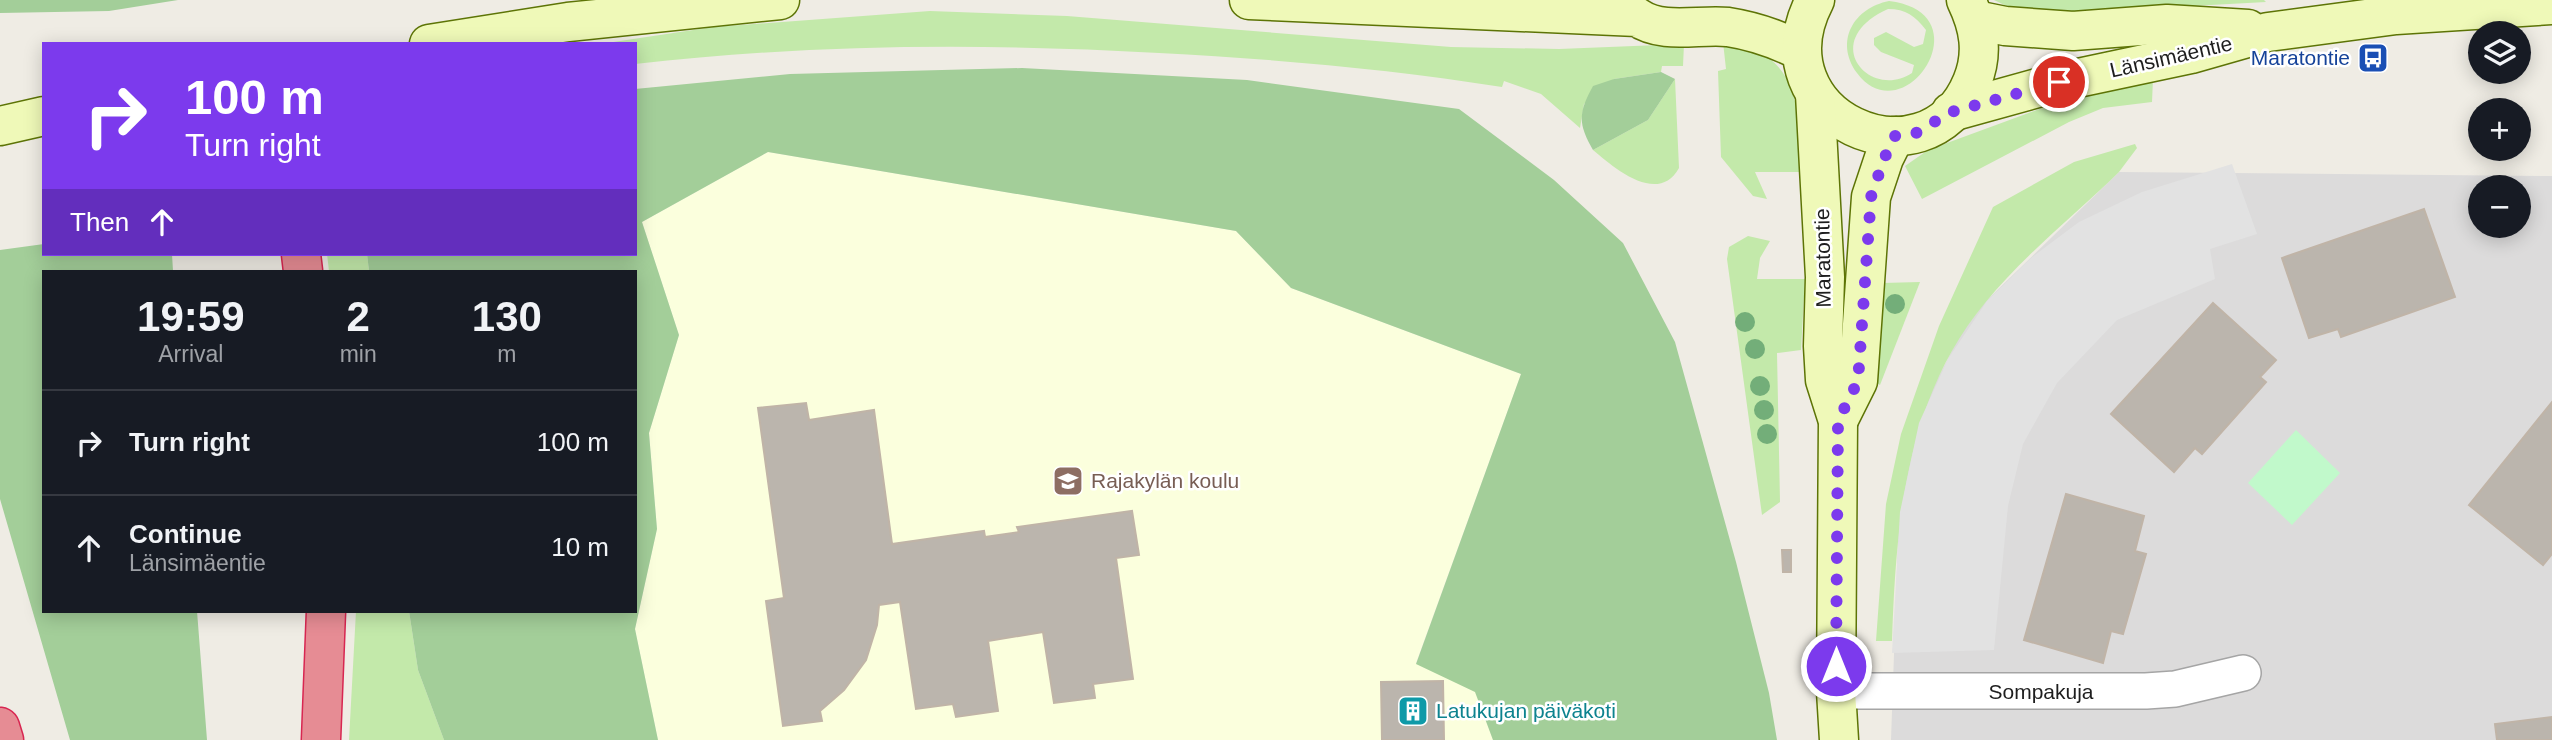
<!DOCTYPE html>
<meta charset="utf-8">
<style>
:root{--surface:#171b24;--page:#20242c;--text:#f1f3f6;--muted:#9ea1a6;--line:#363941}
body{margin:0;font-family:Helvetica,sans-serif;background:var(--page);color:var(--text);height:100vh;display:flex;flex-direction:column;font-size:26px;white-space:nowrap}
*{box-sizing:border-box;margin:0}
p{font-size:23px;color:var(--muted)}
.icon{flex:none;width:38px;height:38px;fill:none;stroke:currentColor;stroke-width:2;stroke-linecap:round;stroke-linejoin:round}
.map{position:relative;flex:1;overflow:hidden}
.sheet{position:absolute;left:42px;top:270px;width:595px;height:343px;display:flex;flex-direction:column;background:var(--surface);border-radius:0px;box-shadow:0 4px 18px #0003}
.sheet>*{flex:none}
.top-card{position:absolute;left:42px;top:42px;width:595px;height:214px;border-radius:0px;box-shadow:0 4px 18px #0003;background:#7c3aed;color:#fff;overflow:hidden}
.controls{position:absolute;left:2468px;top:21px;display:grid;gap:14px}
.controls a{display:grid;place-items:center;width:63px;height:63px;border-radius:50%;background:var(--surface);box-shadow:0 4px 18px #0003;font-size:35px}
.pin{position:absolute;display:grid;place-items:center;width:60px;height:60px;color:#fff;margin:-30px;border:4px solid #fff;border-radius:50%;box-shadow:0 2px 7px #0007}
.me{position:absolute;width:77px;margin:-38px;rotate:0deg;stroke-linejoin:round;filter:drop-shadow(0 0 5px #0008)}
.turn{display:flex;align-items:center;gap:24px;height:147px;padding:0 28px;font-size:32px}
.turn .icon{width:91px;height:91px;stroke-width:2.5}
.turn b{display:block;font-size:49px;line-height:60px}
.then{display:flex;align-items:center;height:66px;padding:0 28px;background:#0003;gap:14px;font-size:26px}
.eta{display:flex;justify-content:space-evenly;align-items:center;height:119px;text-align:center}
.eta b{font-size:42px;font-weight:700;line-height:49px}
ul{padding:0;list-style:none}
li{display:flex;align-items:center;gap:21px;height:105px;padding:0 28px;border-top:2px solid var(--line)}
li div{flex:1}
li b{display:block;font-size:26px}
li em{font-style:normal}
.map>svg:first-child{display:block}
.residential{fill:#dcdbdb;fill-rule:evenodd}
.education{fill:#fbffdd}
.grass{fill:#c3e9aa;fill-rule:evenodd}
.forest{fill:#a3ce99}
.park{fill:#c1f9cb}
.parking{fill:#e2e2e2}
.building{fill:#bbb5ad;stroke:#c0b4a7;stroke-width:2}
.lines{fill:none;stroke-linecap:round;stroke-linejoin:round}
.minor-casing{stroke:#a5a5a5;stroke-width:38}
.secondary-casing{stroke:#5d7406;stroke-width:41}
.motorway-casing{stroke:#d82651;stroke-width:41}
.minor{stroke:#fff;stroke-width:35}
.secondary{stroke:#eff9b8;stroke-width:38}
.motorway{stroke:#e68c94;stroke-width:38}
.tree{fill:#73ae79}
.route{stroke:#7c3aed;stroke-width:12;stroke-dasharray:0 21.6}
.labels{text-anchor:middle;stroke-width:5;stroke-linejoin:round;paint-order:stroke}
.street-label{font-size:21px;fill:#1e1e1e;stroke:#fff}
.transit-label{font-size:21px;fill:#164399;stroke:#fff;text-anchor:end}
.education-label{font-size:21px;fill:#785e54;stroke:#fff;text-anchor:start}
.culture-label{font-size:21px;fill:#0d838f;stroke:#fff;text-anchor:start}
</style>
<div class="map">
<svg width="2552" height="740" viewBox="0 0 2552 740">
<rect width="100%" height="100%" fill="#efece4"/>
<path class="residential" d="M2119,172L2552,176V740H1891L1899,511L1921,411L1960,335L1986,301ZM2480,187H2518V226H2480Z"/>
<path class="education" d="M768,152L1236,231L1291,288L1521,374L1416,663L1476,692L1493,740H658L635,629L657,529L649,433L679,335L642,222Z"/>
<g class="grass">
<path d="M1994,0H2264L2266,2L2064,13L2017,11Z"/>
<path d="M1889,1C1986,13 1904,136 1857,73C1834,41 1854,8 1889,1ZM1888,9C1906,9 1915,16 1926,30L1923,44L1914,47L1886,32L1874,38V45L1881,52L1914,65L1912,73C1870,101 1817,41 1888,9Z"/>
<path d="M930,11L1067,16L1451,47L1559,49L1684,44L1683,66H1662L1661,72L1614,79L1584,104L1580,128L1541,94L1504,81L1502,87C1389,69 1274,59 1159,53C983,43 811,44 635,64V44H600L713,27Z"/>
<path d="M1723,42C1735,45 1749,48 1760,53C1803,74 1799,132 1802,172H1755L1767,199L1753,196L1721,157L1718,71L1726,69Z"/>
<path d="M1675,79L1679,168C1658,206 1613,167 1593,150L1648,120Z"/>
<path d="M2153,79L2152,102L2103,108L2069,122L1922,199L1905,166L1928,150L2091,90Z"/>
<path d="M2135,144L2137,148L2119,172C2075,215 2024,255 1985,303C1906,398 1896,522 1892,641H1876L1886,504L1901,434L1939,326L1993,207L2074,162Z"/>
<path d="M1748,236L1770,241L1760,258L1757,279H1805L1801,350L1777,353L1780,502L1762,515L1727,259L1729,247Z"/>
<path d="M327,254H367L369,271H329Z"/>
<path d="M1920,282L1880,385L1875,382L1882,283Z"/>
<path d="M356,611H409L418,670L444,740H349Z"/>
</g>
<g class="forest">
<path d="M0,0H178L109,11L0,13Z"/>
<path d="M1022,68L1247,80L1459,109L1554,180L1623,243L1675,342L1736,562L1769,693L1777,740H1493L1475,692L1416,664L1521,374L1291,288L1236,231L768,152L642,222L679,335L649,433L657,529L635,629L658,740H444L418,670L409,611H635V271H369L367,254H635V89L790,74Z"/>
<path d="M1661,72L1675,79L1648,120L1593,150C1578,124 1578,113 1593,86L1614,79Z"/>
<path d="M44,244V254H172L173,271H44V611H197L207,740H70L0,499V250Z"/>
</g>
<path class="park" d="M2296,430L2340,473L2292,525L2248,483Z"/>
<path class="parking" d="M2232,164L2257,234L2210,249L2215,279L2117,320L2057,383L2023,444L2008,506L1994,650L1892,653L1900,512L1919,423L1948,359L1987,301L2031,258L2079,222L2142,192Z"/>
<g class="building">
<path d="M2385,59L2386,66L2362,70L2361,63Z"/>
<path d="M2424,209L2455,297L2341,337L2338,329L2309,338L2282,258Z"/>
<path d="M2213,303L2276,360L2260,377L2266,382L2202,454L2195,448L2174,472L2111,414Z"/>
<path d="M2552,402V554L2543,565L2469,505Z"/>
<path d="M806,403L809,420L874,410L892,544L984,531L985,537L1019,532L1017,527L1132,511L1139,555L1116,558L1133,679L1093,684L1095,698L1054,703L1043,632L988,641L998,711L956,717L953,704L916,709L900,602L879,605L877,625L866,660L844,690L820,711L822,721L783,726L766,601L784,598L758,408Z"/>
<path d="M2066,494L2144,516L2135,551L2146,554L2123,634L2111,631L2103,663L2024,640Z"/>
<path d="M1782,550H1791V572H1783Z"/>
<path d="M1443,681L1444,740H1382L1381,682Z"/>
<path d="M2552,717V740H2497L2495,724Z"/>
</g>
<g class="lines">
<g class="minor-casing">
<path id="minor" d="M1836,691H2146L2175,689L2243,673"/>
</g>
<g class="secondary-casing">
<g id="secondary">
<path d="M1249,0L1637,17C1663,35 1698,24 1728,27C1754,31 1779,40 1801,51"/>
<path d="M1815,0C1754,117 1926,193 1972,82C1984,53 1979,27 1966,0"/>
<path d="M1975,20L2005,26L2073,31L2167,24L2248,29"/>
<path d="M429,44L568,22L780,0"/>
<path d="M1815,94L1825,277L1823,346L1825,380L1838,421L1836,691L1839,740"/>
<path d="M1951,112L2059,82L2191,54L2268,32L2396,15L2552,5"/>
<path d="M0,126L44,116"/>
<path d="M1838,421L1858,381L1871,197L1884,158L1895,136"/>
</g>
</g>
<g class="motorway-casing">
<g id="motorway">
<path d="M301,254L303,271"/>
<path d="M0,727L4,740"/>
<path d="M321,740L326,611"/>
</g>
</g>
<use href="#minor" class="minor"/>
<use href="#secondary" class="secondary"/>
<use href="#motorway" class="motorway"/>
</g>
<g class="tree">
<circle cx="1895" cy="304" r="10"/>
<circle cx="1745" cy="322" r="10"/>
<circle cx="1755" cy="349" r="10"/>
<circle cx="1760" cy="386" r="10"/>
<circle cx="1764" cy="410" r="10"/>
<circle cx="1767" cy="434" r="10"/>
</g>
<g class="lines">
<path class="route" d="M1836,666L1838,421L1858,381L1871,197L1884,159L1895,136L1916,133L1951,112L2059,82"/>
</g>
<defs>
<g id="bus-square" transform="scale(1.575)"><rect x="-9" y="-9" width="18" height="18" rx="4" fill="#1a4fb4" stroke="#fff"/><path d="M-5-6H5V4H4V6H2V4H-2V6H-4V4H-5ZM-3.5-4V0h7V-4ZM-3.5 1.2v1.5H-2V1.2ZM2 1.2v1.5H3.5V1.2Z" fill="#fff"/></g>
<g id="school-square" transform="scale(1.575)"><rect x="-9" y="-9" width="18" height="18" rx="4" fill="#8d6e63" stroke="#fff"/><path d="M0-5L7-2L0 1L-7-2ZM-4 1L0 2.5L4 1V4Q0 6-4 4Z" fill="#fff"/></g>
<g id="building-square" transform="scale(1.575)"><rect x="-9" y="-9" width="18" height="18" rx="4" fill="#0f9aa8" stroke="#fff"/><path d="M-4-6H4V6H1V3H-1V6H-4ZM-2.5-4.3h1.7v1.8h-1.7ZM.8-4.3h1.7v1.8H.8ZM-2.5-1h1.7V.8h-1.7ZM.8-1h1.7V.8H.8Z" fill="#fff"/></g>
</defs>
<g fill-rule="evenodd">
<use href="#bus-square" x="2373" y="58"/>
<use href="#school-square" x="1068" y="481"/>
<use href="#building-square" x="1413" y="711"/>
</g>
<g class="labels">
<g class="street-label">
<text transform="translate(2171 57) rotate(-13)" y="7">Länsimäentie</text>
<text transform="translate(1823 258) rotate(-91)" y="7">Maratontie</text>
<text x="2041" y="699">Sompakuja</text>
</g>
<g class="transit-label">
<text x="2350" y="65">Maratontie</text>
</g>
<g class="education-label">
<text x="1091" y="488">Rajakylän koulu</text>
</g>
<g class="culture-label">
<text x="1436" y="718">Latukujan päiväkoti</text>
</g>
</g>
</svg>
<div class="controls">
<a><svg class="icon" aria-label="layers" viewBox="0 0 24 24"><path d="M12 4l9 5-9 5-9-5zM3 14l9 5 9-5"/></svg></a>
<a>+</a>
<a>−</a>
</div>
<div class="pin" style="left:2059px;top:82px;background:#d93025"><svg class="icon" aria-label="arrive" viewBox="0 0 24 24"><path d="M6 21V4h12l-3 4 3 4H6"/></svg></div>
<svg class="me" style="left:1836px;top:666px" viewBox="-20 -20 40 40"><circle r="17" fill="#7c3aed" stroke="#fff" stroke-width="3"/><path d="M0-11L8 9 0 5-8 9z" fill="#fff"/></svg>
<div class="top-card">
<div class="turn"><svg class="icon" aria-label="right" viewBox="0 0 24 24"><path d="M7 20v-9h11M14 6l5 5-5 5"/></svg><div><b>100 m</b>Turn right</div></div>
<div class="then">Then<svg class="icon" aria-label="ahead" viewBox="0 0 24 24"><path d="M12 20V5M6 11l6-6 6 6"/></svg></div>
</div>
<section class="sheet">
<div class="eta">
<div><b>19:59</b><p>Arrival</p></div>
<div><b>2</b><p>min</p></div>
<div><b>130</b><p>m</p></div>
</div>
<ul>
<li><svg class="icon" aria-label="right" viewBox="0 0 24 24"><path d="M7 20v-9h11M14 6l5 5-5 5"/></svg><div><b>Turn right</b></div><em>100 m</em></li>
<li><svg class="icon" aria-label="ahead" viewBox="0 0 24 24"><path d="M12 20V5M6 11l6-6 6 6"/></svg><div><b>Continue</b><p>Länsimäentie</p></div><em>10 m</em></li>
</ul>
</section>
</div>
